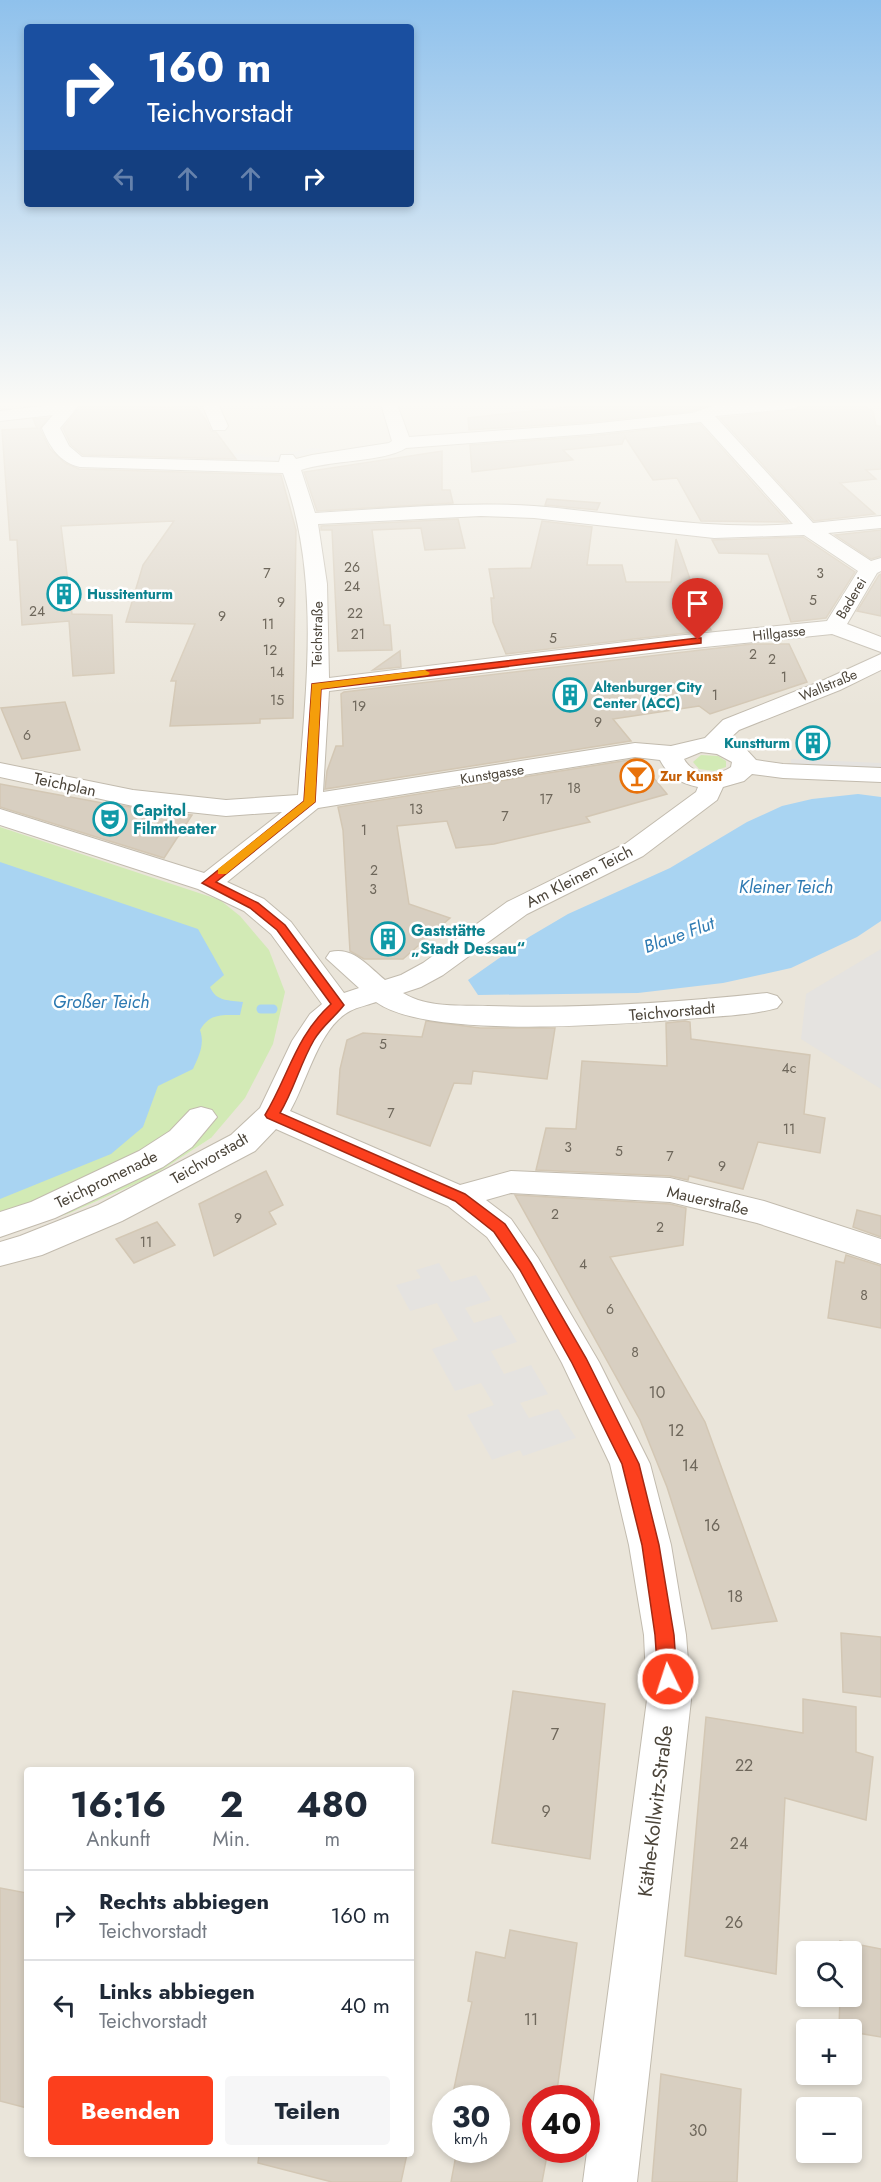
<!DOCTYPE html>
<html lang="de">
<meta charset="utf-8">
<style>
:root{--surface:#fff;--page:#f6f6f7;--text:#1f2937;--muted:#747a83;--line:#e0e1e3;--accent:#fc3f1d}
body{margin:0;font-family:Jost,sans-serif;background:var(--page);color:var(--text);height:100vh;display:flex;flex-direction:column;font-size:22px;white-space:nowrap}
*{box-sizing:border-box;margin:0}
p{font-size:20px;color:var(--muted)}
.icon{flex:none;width:33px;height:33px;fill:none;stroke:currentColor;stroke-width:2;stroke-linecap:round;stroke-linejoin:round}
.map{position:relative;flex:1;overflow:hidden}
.panel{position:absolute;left:24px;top:1767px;width:390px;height:390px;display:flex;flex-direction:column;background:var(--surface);border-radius:6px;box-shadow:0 3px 9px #0003}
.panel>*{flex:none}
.hud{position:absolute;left:24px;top:24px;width:390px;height:183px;border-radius:6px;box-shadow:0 3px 9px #0003;background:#1a4fa0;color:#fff;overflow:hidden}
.fabs{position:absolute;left:796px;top:1941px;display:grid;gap:12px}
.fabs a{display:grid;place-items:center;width:66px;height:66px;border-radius:6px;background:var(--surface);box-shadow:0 3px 9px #0003;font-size:30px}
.speed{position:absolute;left:432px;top:2085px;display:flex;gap:12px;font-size:30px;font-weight:700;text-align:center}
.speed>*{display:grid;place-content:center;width:78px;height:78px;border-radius:50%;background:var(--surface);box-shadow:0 3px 9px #0003;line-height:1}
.speed small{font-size:15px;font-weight:400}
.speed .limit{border:9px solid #d22;background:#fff;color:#111}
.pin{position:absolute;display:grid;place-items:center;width:51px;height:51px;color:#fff;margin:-62px -26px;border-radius:50% 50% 50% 0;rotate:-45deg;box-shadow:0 0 6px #0007}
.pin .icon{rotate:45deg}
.me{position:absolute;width:66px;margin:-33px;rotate:356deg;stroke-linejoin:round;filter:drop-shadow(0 0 4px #0008)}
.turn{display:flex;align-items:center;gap:21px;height:126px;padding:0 24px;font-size:27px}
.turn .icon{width:78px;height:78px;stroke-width:2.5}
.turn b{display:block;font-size:42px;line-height:51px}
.lanes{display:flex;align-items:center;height:57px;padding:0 24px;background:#0003;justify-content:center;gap:30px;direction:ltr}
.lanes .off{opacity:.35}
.eta{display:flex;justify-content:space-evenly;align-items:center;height:102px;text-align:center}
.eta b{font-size:36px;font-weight:700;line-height:42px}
.primary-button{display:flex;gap:12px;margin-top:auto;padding:12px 24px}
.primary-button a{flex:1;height:69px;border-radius:6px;background:var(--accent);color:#fff;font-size:24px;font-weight:700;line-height:69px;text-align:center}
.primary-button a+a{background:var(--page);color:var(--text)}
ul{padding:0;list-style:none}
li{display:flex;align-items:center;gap:18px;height:90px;padding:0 24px;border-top:2px solid var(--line)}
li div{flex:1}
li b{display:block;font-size:22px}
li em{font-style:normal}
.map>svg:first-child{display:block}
.residential{fill:#eae5da;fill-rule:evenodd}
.green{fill:#d2eab5}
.parking{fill:#e5e3e0}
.water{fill:#a9d4f2}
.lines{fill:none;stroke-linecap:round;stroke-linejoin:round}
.stream{stroke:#a9d4f2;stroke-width:9}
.building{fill:#d8cfc1;stroke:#d3c7b4;stroke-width:1.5}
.minor-casing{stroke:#c2bbae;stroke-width:2}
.minor{fill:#fff;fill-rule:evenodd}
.route{fill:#fc3f1d;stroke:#a42913;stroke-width:1.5}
.slow{fill:#f59e0b}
.labels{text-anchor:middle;stroke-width:5;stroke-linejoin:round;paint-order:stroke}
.number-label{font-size:14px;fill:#6e675b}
.far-culture-label{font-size:14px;font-weight:bold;fill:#0d838f;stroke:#fff;text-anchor:start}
.far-street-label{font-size:14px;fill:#4b4439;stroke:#fff}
.far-food-label{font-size:14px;font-weight:bold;fill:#c56008;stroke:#fff;text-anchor:start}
.street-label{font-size:16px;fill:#4b4439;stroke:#fff}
.culture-label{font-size:16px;font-weight:bold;fill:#0d838f;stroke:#fff;text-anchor:start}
.near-number-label{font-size:16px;fill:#6e675b}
.water-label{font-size:18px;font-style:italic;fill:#2e7ab2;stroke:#fff}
.near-street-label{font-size:20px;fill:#4b4439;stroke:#fff}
</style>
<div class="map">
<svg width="881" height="2182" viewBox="0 0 881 2182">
<rect width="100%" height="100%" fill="#f6f3ec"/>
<path class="residential" d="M0,404H881V2182H0V1237L70,1213L151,1177L211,1138L72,852L0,827ZM27,1770H411V2154H27ZM807,1952H852V1996H807ZM807,2030H852V2074H807ZM446,2098H496V2150H446ZM536,2098H586V2150H536ZM807,2108H852V2152H807Z"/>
<g class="green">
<path d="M701,755L718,756L726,761V767L714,771L699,769L693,762Z"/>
<path d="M0,827L220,900L240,916L269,950L285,992L273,1044L245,1098L211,1138L151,1177L70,1213L0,1237Z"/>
</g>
<g class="parking">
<path d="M312,448L326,450L267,464L226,459L235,453L269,457Z"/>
<path d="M791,759L881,763V772L791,766Z"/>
<path d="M881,949V1089L801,1039L806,994Z"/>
<path d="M439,1263L451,1282L476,1275L491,1300L465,1308L474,1323L501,1315L517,1342L491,1351L504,1374L531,1365L548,1394L520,1403L529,1418L558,1409L576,1438L523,1456L520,1450L492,1460L467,1415L494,1405L481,1383L455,1391L432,1349L458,1340L437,1303L410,1311L396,1285L421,1278L416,1270Z"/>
</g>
<g class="water">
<path d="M858,794L881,797V921L857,937L791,968L723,983L638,993L478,995L468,980L529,937L568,914L670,868L747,822L782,806L812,799Z"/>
<path d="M0,862L198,929L224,975L210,987C216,1002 230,1000 243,1002L240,1015C222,1015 210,1013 200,1030C205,1044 199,1056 193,1069L158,1086L143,1127L111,1154L0,1199Z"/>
</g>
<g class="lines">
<path class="stream" d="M261,1009H273"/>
</g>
<g class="building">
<path d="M82,404L175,408L174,404H194L206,420L211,431L216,432L236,459L83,455L71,445L63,428Z"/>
<path d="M594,404H713L692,411L590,422L469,430L468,418Z"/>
<path d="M800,404H858L873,411L876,426H881V469L866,470L876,479L840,483L875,514L814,521L720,418L796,410Z"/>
<path d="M48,418L40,429L50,449L65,463L79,469L281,475L296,530L293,718L260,719V723L170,726L176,681H171L195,624L126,622L143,565L174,521L61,526L72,614L112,615L114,673L73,676L69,621L22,625L17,540H10L2,430L37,428L33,419Z"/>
<path d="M700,424L788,522L701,521L677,478L653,480L625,437L622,444L563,450L573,460L472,472L470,445L590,436Z"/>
<path d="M442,451V490H450L453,503L317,511L304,472Z"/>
<path d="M547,499L600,503L597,510L545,505Z"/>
<path d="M458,519L465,548L425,550L421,528L372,530L384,625H390L392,650L338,651L332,530H321V526Z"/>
<path d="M542,521L592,527L587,565H622L626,582H671L676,539L703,616L711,630L506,654L493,622L491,598H494L489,569L531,568Z"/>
<path d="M881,530V556L871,559L835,535Z"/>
<path d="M803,537L855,572L826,618L791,622L768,554L719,553L712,540Z"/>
<path d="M881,574V616L857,611L879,575Z"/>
<path d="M752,644H789L807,682L710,714L699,706L613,719L631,741L325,789L327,771L336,746H343L341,694L344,692Z"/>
<path d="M400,651L401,667L373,670Z"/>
<path d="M65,702L80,750L22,759L1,708Z"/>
<path d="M635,759L639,760L667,794L586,817L590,822L494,844L456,848L447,821L397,826L409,904L450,918L403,959H364L350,951L343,830L338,807Z"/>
<path d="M0,784L108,804L192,815L164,858L0,807Z"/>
<path d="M426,1021L480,1028H555L547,1079L473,1071L471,1084L454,1083L430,1146L337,1114L340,1069L347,1040L363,1033L422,1037Z"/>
<path d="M685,1021L690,1022L691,1039L810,1055L804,1114L825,1118L820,1153L758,1142L743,1189L689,1176L688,1180L670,1176L536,1170L546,1128L576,1129L582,1061L667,1066L666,1023Z"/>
<path d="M266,1171L283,1205L269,1212L276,1224L214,1256L199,1204Z"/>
<path d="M515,1195L670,1204L686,1208L683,1245L610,1257L705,1422L777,1621L712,1629L667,1487L640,1420Z"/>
<path d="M857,1210L881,1216V1237L853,1227Z"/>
<path d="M157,1222L175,1245L134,1263L116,1239Z"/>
<path d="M846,1255L881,1266V1328L828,1318L836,1261L844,1263Z"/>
<path d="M841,1633L881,1637V1697L843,1692Z"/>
<path d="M513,1691L605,1704L590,1859L492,1843Z"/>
<path d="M803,1699L856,1707V1752L873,1757L866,1820L785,1798L776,1974L685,1956L706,1717L803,1733Z"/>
<path d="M0,1888L27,1893V2108L0,2101Z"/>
<path d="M510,1930L577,1943L556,2098H536V2150H548L542,2182H451L457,2150H496V2098H452L472,2002L468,2001L476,1952L505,1958Z"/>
<path d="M840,1941L881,1949V2037L852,2032V2030L839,2029L840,1996H852V1952H840Z"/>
<path d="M661,2074L741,2089L737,2182H652Z"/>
<path d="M259,2154H407L401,2182H332L258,2163Z"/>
</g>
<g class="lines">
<g class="minor-casing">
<g id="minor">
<path d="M60,404H80L60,428L69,446L82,457L279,462L281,455H293L296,459L312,455L389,443L392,441L381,404H397L409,437L590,424L692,413L716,405L798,404L796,408L790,409L715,416L813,523L881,516V528L828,533L871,561L881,558V571L877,573L847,624L881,637V652L832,634L675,650L329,691L323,792L635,743L671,746L705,738L723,720L824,680L881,654V670L840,690L739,730L727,741L744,747L756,760L783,764L881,768V782L783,778L752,774L744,781L723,787L717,800L643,856L527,914L443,975L421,987L403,993C427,1008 460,1005 488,1006C581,1009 674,1003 767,993L777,996L782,1002L777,1008C748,1016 717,1016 687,1019C620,1024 429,1040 376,1002C368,1005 358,1007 350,1011C319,1027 307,1082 290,1111L460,1185L511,1171L670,1178L764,1201L881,1239V1264L757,1223L670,1202L511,1193L486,1200L511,1219L538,1258L599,1362L650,1464L671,1545L686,1635L691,1700L637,2182H583L647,1700L644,1635L629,1545L610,1464L562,1363L513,1274L487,1237L448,1206L276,1129L255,1151L122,1221L42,1255L0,1266V1242L20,1236L98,1205L231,1135L260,1108L292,1041L310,1014L322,1004L271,934L244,911L198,889L0,825V809L204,873L282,812L226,816L133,806L0,777V763L133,790L226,800L298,795C306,688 321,577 283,473L80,467C59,462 50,447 42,428L53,415L0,421V411ZM701,422L793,524C706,531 621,513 534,506C461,501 388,509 315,513L301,470C330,460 385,462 406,448L590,434ZM481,516L534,518L714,538L804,535L858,571L827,621L675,636L329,678L327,584L318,524ZM701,752L717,754L732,762L731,767C717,777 693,776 684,759ZM635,757L660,760C669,777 680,783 698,787L696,792L625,844L507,902L423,963L401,975L385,980C368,966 353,946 330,952L326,958L359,988L344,993L291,922L264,899L227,882L318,808Z"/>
<path d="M202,404H218L228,426L225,430H213Z"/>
<path d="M201,1107L212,1110L217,1117L192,1147L163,1167L55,1218L0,1237V1212L31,1202L139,1151L170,1131L190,1110Z"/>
</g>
</g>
<use href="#minor" class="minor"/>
</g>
<linearGradient id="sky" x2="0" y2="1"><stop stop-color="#8fc1ec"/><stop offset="0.57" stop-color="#fbfaf6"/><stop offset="1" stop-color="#fbfaf6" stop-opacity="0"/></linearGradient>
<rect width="881" height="709" fill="url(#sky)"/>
<path class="route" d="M698,638H701V643L321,689L315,802L216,882L258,903L285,925L344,1005C335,1017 322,1026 314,1040C300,1064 294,1090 280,1113L465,1194L505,1224L531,1263L586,1358L639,1464L659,1545L674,1635L677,1679L675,1685L668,1687L661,1685L658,1679L655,1635L642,1545L622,1464L572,1363L520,1270L494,1232L455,1201L267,1118L265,1115C289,1075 295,1037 331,1004L277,930L250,908L202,883L304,801L312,684Z"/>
<path class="slow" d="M425,670L430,673L428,675L321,689L315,802L226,874H218V869L304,801L312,684Z"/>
<defs>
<g id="building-ring" transform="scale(1.725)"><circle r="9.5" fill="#fff" stroke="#0f9aa8" stroke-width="1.5"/><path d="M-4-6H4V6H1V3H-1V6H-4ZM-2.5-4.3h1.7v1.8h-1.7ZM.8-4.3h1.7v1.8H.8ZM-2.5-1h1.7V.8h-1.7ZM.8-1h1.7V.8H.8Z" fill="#0f9aa8"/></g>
<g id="bar-ring" transform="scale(1.725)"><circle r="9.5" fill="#fff" stroke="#e8710a" stroke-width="1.5"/><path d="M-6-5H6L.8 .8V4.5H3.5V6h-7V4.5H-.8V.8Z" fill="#e8710a"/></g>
<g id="theatre-ring" transform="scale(1.725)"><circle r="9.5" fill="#fff" stroke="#0f9aa8" stroke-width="1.5"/><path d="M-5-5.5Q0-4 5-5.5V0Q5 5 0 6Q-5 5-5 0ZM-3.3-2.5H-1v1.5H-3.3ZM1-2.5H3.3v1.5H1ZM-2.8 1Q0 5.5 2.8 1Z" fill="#0f9aa8"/></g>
</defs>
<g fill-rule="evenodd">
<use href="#building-ring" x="64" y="594"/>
<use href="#building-ring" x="570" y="695"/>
<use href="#building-ring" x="813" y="743"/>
<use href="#bar-ring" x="637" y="776"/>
<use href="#theatre-ring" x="110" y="819"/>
<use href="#building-ring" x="388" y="939"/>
</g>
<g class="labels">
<g class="number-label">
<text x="352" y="572">26</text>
<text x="267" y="578">7</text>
<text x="820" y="578">3</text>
<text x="352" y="591">24</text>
<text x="813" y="605">5</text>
<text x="281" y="607">9</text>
<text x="37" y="616">24</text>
<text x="355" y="618">22</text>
<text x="222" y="621">9</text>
<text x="268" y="629">11</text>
<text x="358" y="639">21</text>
<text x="553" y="643">5</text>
<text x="270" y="655">12</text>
<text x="753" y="659">2</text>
<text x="772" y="664">2</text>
<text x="277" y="677">14</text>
<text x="784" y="682">1</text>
<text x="715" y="700">1</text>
<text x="277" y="705">15</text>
<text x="359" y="711">19</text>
<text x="598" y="727">9</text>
<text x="27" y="740">6</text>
<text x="574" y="793">18</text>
<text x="546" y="804">17</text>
<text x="416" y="814">13</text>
<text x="505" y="821">7</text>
<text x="364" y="835">1</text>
<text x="374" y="875">2</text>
<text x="373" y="894">3</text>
<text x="383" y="1049">5</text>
<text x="789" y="1073">4c</text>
<text x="391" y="1118">7</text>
<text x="789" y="1134">11</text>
<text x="568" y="1152">3</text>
<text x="619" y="1156">5</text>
<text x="670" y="1161">7</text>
<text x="722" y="1171">9</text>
<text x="555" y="1219">2</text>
<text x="238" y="1223">9</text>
<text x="660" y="1232">2</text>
<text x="146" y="1247">11</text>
<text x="583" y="1269">4</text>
<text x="864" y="1300">8</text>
<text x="610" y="1314">6</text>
<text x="635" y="1357">8</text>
</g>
<g class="far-culture-label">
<text x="87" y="599">Hussitenturm</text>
<text x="593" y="692">Altenburger City<tspan x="593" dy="16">Center (ACC)</tspan></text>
<text x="790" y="748" text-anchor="end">Kunstturm</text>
</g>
<g class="far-street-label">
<text transform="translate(851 598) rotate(-59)" y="5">Baderei</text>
<text transform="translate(779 633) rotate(-6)" y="5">Hillgasse</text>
<text transform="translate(317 634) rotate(-89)" y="5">Teichstraße</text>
<text transform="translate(828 685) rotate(-23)" y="5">Wallstraße</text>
<text transform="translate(492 774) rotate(-9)" y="5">Kunstgasse</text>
</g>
<g class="far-food-label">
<text x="660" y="781">Zur Kunst</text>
</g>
<g class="street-label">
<text transform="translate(65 784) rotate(12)" y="6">Teichplan</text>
<text transform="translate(579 876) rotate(-27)" y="6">Am Kleinen Teich</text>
<text transform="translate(672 1011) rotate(-5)" y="6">Teichvorstadt</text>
<text transform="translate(209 1158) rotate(-30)" y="6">Teichvorstadt</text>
<text transform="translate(106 1179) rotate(-26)" y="6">Teichpromenade</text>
<text transform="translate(708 1200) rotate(13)" y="6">Mauerstraße</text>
</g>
<g class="culture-label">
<text x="133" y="816">Capitol<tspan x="133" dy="18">Filmtheater</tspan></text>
<text x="411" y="936">Gaststätte<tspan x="411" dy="18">„Stadt Dessau“</tspan></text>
</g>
<g class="near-number-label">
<text x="657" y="1398">10</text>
<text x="676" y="1436">12</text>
<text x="690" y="1471">14</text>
<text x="712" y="1531">16</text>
<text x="735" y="1602">18</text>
<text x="555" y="1740">7</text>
<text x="744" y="1771">22</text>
<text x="546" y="1817">9</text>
<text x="739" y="1849">24</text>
<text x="734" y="1928">26</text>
<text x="531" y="2025">11</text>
<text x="698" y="2136">30</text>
</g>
<g class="water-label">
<text x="786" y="893">Kleiner Teich</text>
<text transform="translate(679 935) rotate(-20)" y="6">Blaue Flut</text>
<text x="101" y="1008">Großer Teich</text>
</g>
<g class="near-street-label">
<text transform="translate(655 1811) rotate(-83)" y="7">Käthe-Kollwitz-Straße</text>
</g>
</g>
</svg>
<div class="fabs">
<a><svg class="icon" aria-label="search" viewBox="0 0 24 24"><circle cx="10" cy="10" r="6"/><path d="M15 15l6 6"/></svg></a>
<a>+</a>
<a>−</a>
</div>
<div class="speed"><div>30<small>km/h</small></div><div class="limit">40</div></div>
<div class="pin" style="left:698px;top:640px;background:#d93025"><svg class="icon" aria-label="arrive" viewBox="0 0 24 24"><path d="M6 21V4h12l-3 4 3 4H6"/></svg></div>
<svg class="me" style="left:668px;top:1679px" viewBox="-20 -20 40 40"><circle r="17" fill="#fc3f1d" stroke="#fff" stroke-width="3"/><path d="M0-11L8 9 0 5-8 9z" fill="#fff"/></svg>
<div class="hud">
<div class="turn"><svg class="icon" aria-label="right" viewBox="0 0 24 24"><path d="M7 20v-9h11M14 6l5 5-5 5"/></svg><div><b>160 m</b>Teichvorstadt</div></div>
<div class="lanes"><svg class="icon off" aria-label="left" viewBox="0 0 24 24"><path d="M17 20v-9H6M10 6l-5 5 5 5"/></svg><svg class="icon off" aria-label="ahead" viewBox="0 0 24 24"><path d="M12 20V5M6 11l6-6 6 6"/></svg><svg class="icon off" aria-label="ahead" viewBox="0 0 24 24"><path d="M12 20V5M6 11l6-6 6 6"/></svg><svg class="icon" aria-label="right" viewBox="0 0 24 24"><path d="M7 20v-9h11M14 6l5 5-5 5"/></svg></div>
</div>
<section class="panel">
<div class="eta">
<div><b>16:16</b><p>Ankunft</p></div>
<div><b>2</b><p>Min.</p></div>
<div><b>480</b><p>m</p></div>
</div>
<ul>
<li><svg class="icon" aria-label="right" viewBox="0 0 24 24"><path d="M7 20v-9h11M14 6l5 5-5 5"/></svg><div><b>Rechts abbiegen</b><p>Teichvorstadt</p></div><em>160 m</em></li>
<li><svg class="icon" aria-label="left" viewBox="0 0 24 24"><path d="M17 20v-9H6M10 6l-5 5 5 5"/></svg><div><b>Links abbiegen</b><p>Teichvorstadt</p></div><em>40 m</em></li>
</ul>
<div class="primary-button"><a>Beenden</a><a>Teilen</a></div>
</section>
</div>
